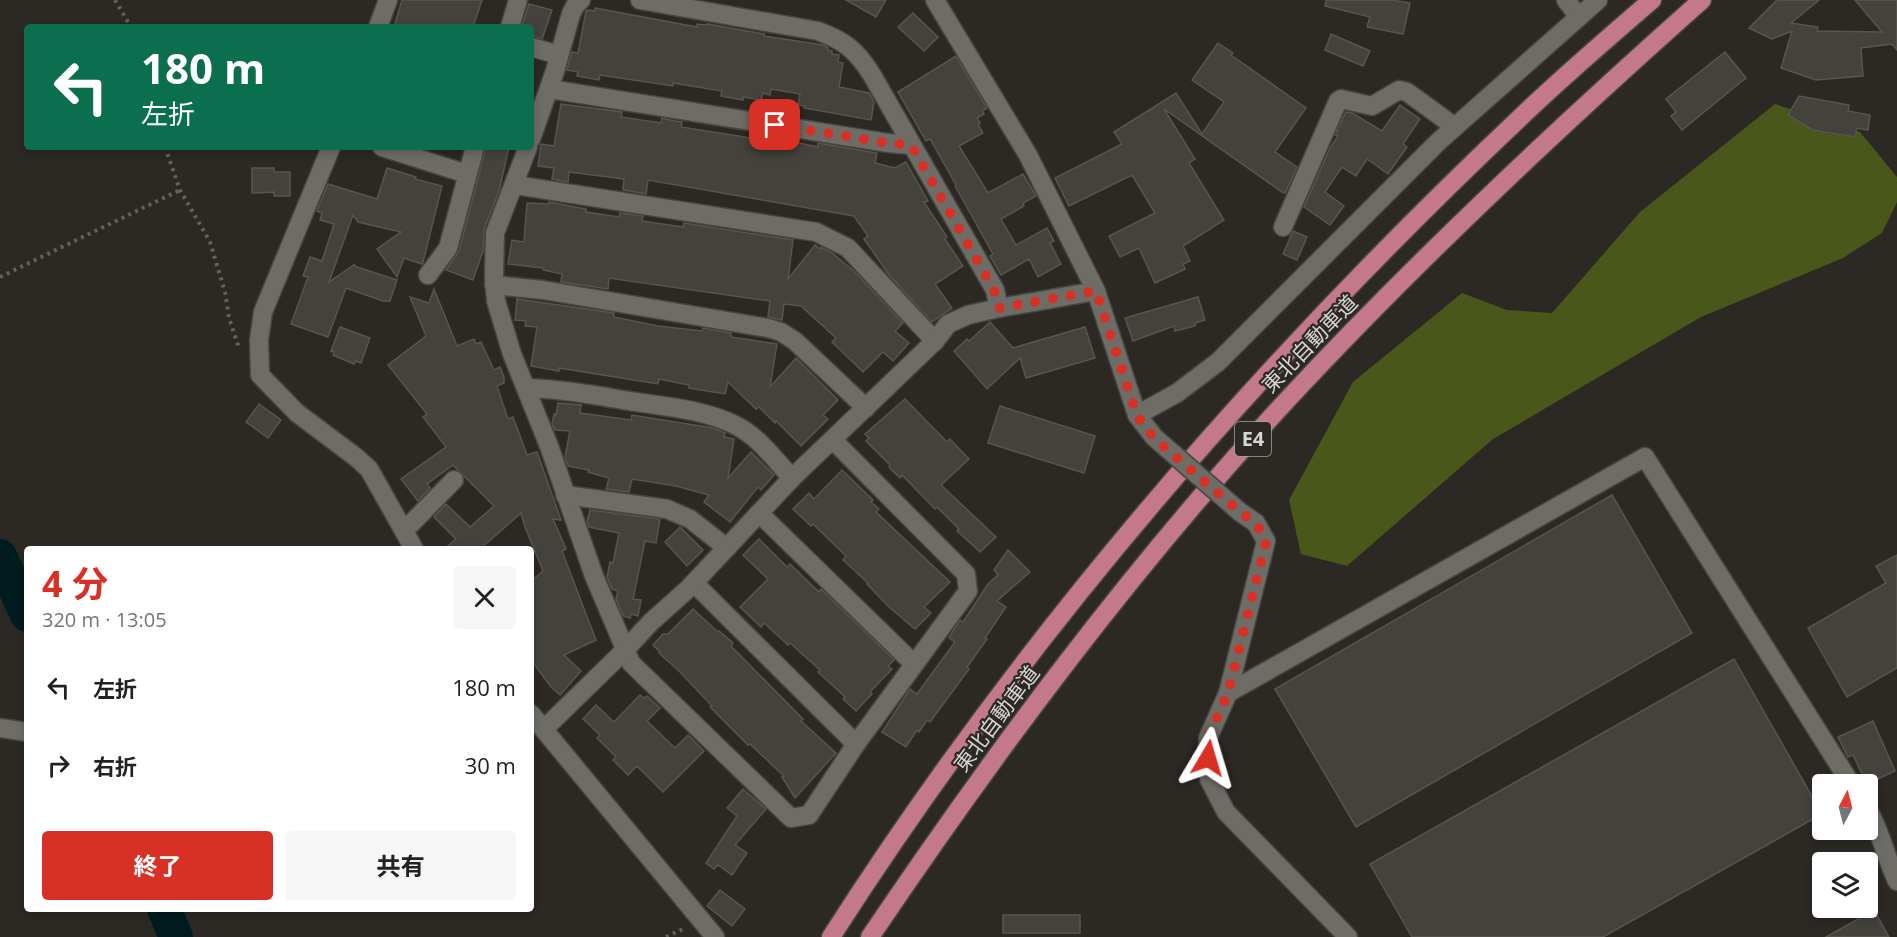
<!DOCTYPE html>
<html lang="ja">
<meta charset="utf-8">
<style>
:root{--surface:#fff;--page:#f6f6f6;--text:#202124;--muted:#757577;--accent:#d93025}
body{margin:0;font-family:"Open Sans","Noto Sans JP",sans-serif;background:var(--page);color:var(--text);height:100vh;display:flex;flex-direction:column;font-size:22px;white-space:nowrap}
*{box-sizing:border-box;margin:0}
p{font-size:20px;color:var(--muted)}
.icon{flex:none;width:33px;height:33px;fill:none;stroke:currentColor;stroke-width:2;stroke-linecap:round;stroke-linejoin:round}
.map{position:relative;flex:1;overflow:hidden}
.side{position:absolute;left:24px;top:546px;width:510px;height:366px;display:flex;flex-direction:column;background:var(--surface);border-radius:6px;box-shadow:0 3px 9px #0003}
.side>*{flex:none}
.top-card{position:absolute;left:24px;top:24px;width:510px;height:126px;border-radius:6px;box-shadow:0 3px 9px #0003;background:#0b6e4f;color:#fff;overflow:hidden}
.needle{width:39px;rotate:7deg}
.controls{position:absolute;left:1812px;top:774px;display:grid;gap:12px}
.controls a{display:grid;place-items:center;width:66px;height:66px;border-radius:6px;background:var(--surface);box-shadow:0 3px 9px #0003;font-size:30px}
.pin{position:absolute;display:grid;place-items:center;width:51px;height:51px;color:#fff;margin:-26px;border-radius:12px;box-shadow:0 3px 9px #0006}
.me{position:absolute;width:66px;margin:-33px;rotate:7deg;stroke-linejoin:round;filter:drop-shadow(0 0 4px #0008)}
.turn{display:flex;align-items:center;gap:21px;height:126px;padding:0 18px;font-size:27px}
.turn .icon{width:78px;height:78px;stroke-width:2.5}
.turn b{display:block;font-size:42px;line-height:51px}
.round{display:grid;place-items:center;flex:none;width:63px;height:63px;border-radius:6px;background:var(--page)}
.head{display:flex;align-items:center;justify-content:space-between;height:102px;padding:0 18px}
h1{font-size:36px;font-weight:700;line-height:45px;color:var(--accent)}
.button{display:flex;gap:12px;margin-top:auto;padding:12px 18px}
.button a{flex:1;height:69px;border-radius:6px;background:var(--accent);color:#fff;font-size:24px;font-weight:700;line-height:69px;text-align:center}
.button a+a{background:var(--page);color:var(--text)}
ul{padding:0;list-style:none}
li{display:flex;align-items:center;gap:18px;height:78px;padding:0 18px}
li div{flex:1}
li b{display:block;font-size:22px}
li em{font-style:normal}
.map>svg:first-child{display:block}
.forest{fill:#4a571b}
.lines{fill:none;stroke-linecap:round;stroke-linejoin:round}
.river{stroke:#001b1e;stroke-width:34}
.building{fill:#44423c;stroke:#58554f;stroke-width:1.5}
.minor-casing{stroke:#474540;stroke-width:21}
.highway-casing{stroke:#474540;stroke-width:21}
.path{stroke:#63615c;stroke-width:4;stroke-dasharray:3 4.5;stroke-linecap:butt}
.minor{stroke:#6e6c66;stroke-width:18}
.highway{stroke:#c4788b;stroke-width:18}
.minor-bridge-casing{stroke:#474540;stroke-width:21;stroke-linecap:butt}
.minor-bridge{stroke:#6e6c66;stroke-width:18}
.route{stroke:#d93025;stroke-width:10;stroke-dasharray:0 18}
.labels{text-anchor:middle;stroke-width:4.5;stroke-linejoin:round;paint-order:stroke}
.shield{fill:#2c2924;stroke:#a4a29e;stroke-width:1.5}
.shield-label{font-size:20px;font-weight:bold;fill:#d7d6d3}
.street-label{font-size:21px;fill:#d7d6d3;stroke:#2c2924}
</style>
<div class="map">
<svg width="1897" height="937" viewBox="0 0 1897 937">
<rect width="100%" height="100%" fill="#2c2924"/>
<path class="forest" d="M1775,104L1860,132L1897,177V202L1882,233L1843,258L1701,317L1493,439L1347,566L1301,554L1289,500L1353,382L1462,293L1507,310L1552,313L1640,212Z"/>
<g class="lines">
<g class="river">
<path d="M0,556L27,615"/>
<path d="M164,909L176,937"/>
</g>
</g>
<g class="building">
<path d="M402,0H482L473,27H394Z"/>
<path d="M846,0H886L876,17Z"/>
<path d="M1326,0H1392L1410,3L1403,34L1367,27L1370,17L1325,6Z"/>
<path d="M1777,0H1819L1791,23L1818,27L1817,31L1882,32L1855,0H1897V50L1892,44L1861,48L1863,76L1816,80L1781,68L1792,31L1772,39L1749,28Z"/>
<path d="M529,4L552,10L542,39L531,36V27L522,26Z"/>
<path d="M595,8L697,27V24L707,25V24L764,34V36L823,45L828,48V50L832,51V54L839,55L838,62L843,63L839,87L869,93L874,102L871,120L804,108L805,106L798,105L800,94L771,89L770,95L763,93L761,100L743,97V100L721,96L722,91L673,83V86L600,75L599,80L577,76L578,72L567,70V69L572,52L578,53L586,11L587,10L595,11Z"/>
<path d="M913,13L938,37L924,51L898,27Z"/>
<path d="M1331,34L1370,51L1363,66L1325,50Z"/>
<path d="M1218,43L1233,53L1231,55L1306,108L1275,152L1297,167L1285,193L1282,192L1164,109L1195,159L1189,163L1224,220L1183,246L1190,261L1183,264L1185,269L1155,283L1139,248L1120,257L1109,236L1155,213L1132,175L1069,206L1055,178L1122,144L1114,132L1176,93L1202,134L1224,102L1192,80Z"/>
<path d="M1725,52L1746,78L1682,130L1671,116L1676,112L1666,99Z"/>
<path d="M956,56L987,108L982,111L984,114L977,118L980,123L978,124L983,133L959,146L988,193L1023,174L1036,196L1023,203L1024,206L1001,219L1016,245L1047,228L1054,241L1050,243L1061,264L1038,277L1029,259L1001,275L990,256L993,254L955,186L956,185L930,139L926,141L898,92Z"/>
<path d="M1799,96L1849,105L1848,111L1870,115L1868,130L1857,128L1855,137L1813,130L1788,115Z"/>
<path d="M561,104L622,112L621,117L661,123L662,118L670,120L682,122L681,127L732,135L768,141L769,135L789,139V141L818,147V143L877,153L875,163L895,168L906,162L928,201L924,202L947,237L945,239L963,266L935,284L952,308L932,322L889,275L864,239L868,236L854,216L648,180L646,194L623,190L624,179L569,172L568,182L552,179L554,168L538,166L541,144L554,146Z"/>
<path d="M1400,105L1420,119L1403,144L1407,147L1388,174L1367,159L1356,176L1342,167L1325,192L1344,206L1330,225L1304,207L1330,148L1338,136L1335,135L1346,112L1352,113L1382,131Z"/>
<path d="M486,147H509L499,191L484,229L483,251L473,280L446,270L459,251Z"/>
<path d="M252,168H274V172H290V196H274V192L252,193Z"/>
<path d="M387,168L416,177L415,179L442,186L423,262L422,264L404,258L397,277L377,249L401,232L358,222L353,215L329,282L355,264L354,266L397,280L390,301H383L346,288L328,337L291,324L308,277L303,276L310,257L322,261L334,224L320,220L322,213L317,211L328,184L377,199Z"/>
<path d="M549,202L586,209V212L619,217L620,213L643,216L642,221L683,227L684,223L793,240L788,279L815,245L820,249L821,247L832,253L854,271L903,323L895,331L909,343L893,361L883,352L863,372L832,342L836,338L801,306L784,304L782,320L768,317L770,301L609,278L608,289L561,282L562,274L543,270V268L508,264L512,240L524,242L527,203L549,204Z"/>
<path d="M1293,231L1307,237L1297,260L1283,254Z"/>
<path d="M434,289L457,346L474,339L476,344L481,342L494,370L500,367L504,377V383L497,386L508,419L513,417L527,455L537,452L561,520L553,519L566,549L562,551L596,640L564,655L581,671L560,695L551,687L531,660V581L543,571L525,527L521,513L480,549H444L456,539L434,517L446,504L470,527L494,506L453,465L427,484L430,488L418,501L401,479L446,447L423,417L427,414L388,365L426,336L410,297L429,303Z"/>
<path d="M1198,297L1205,320L1195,323V326L1175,331L1174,326L1133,341L1125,318Z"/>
<path d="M517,299L614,313V317L658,326L702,331L703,328L731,333V337L777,344L770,387L796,358L838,400L823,415L828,419L801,446L776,421L775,423L759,407L756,409L728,382L725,394L689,388V385L659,379L658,384L559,368V371L531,366L537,327L525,326L526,321L515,320Z"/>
<path d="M990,322L1013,348L1085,327L1095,358L1026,378L1020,358L987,389L954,351L967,339L969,341Z"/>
<path d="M340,327L370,338L361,363L356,361L354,364L333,355L334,352L331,351Z"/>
<path d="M905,399L947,442L950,439L969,459L941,485L996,537L980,552L957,531L959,529L937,507L935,509L902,475L900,478L889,467L890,465L866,441L869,438L865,434Z"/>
<path d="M558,403L581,405L580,413L631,420L632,415L713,428L725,433L724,437L734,439L728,478L751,452L774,475L761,490L758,487L730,522L704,502L709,495L676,486L632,479L629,492L606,489L609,478L588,472L589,470L568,466L565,457L570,431L555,430L552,424L554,414L556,415Z"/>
<path d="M259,404L281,420L268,438L246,422Z"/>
<path d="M1000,406L1095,436L1084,473L988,443Z"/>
<path d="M842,470L873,500L871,502L879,509L876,512L950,582L924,607L931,613L915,629L889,607L867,584L868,583L843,560L846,556L813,524L811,526L793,509L809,493L814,499Z"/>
<path d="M1612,495L1692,633L1356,827L1275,689Z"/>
<path d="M590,510L660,519L656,543L645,541L633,599L641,600L638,616L631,614L630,618L623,616L616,599L618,591L612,589L607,577L610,562L613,563L619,533L589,527L587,522Z"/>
<path d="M680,527L703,550L687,566L665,542Z"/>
<path d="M759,539L787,567L790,564L819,592L821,589L894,660L888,666L892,669L870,692L872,694L856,711L843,699L845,697L818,672L820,670L790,643L788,645L764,623L761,627L740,607L768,579L743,555Z"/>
<path d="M1008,550L1030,572L997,601L1006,607L985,638L987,639L967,667L969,669L930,722L927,720L919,732L917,730L906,747L882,732L910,689L917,694L955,642L949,638L953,631L960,620L963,622L988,584L998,575L994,570Z"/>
<path d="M1897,555V668L1847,697L1808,628L1886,583L1876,566Z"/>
<path d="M693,609L718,632L719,631L733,643L731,646L803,719L801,721L836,753L795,798L782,777L784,776L750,744L748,745L710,707L712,706L680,672L659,653L660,652L653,645L663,634H668Z"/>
<path d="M1734,659L1822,814L1603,937H1412L1370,864Z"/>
<path d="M640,695L644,698L647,696L660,708L647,721L675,748L688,735L704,751L663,792L637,766L628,775L613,760L616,757L597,738L600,735L583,719L596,705L614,722Z"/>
<path d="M1873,721L1895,771L1867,784L1853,755L1848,757L1838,737Z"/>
<path d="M743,789L766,809L735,845L747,853L732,875L718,865L714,869L706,863L737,816L727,808Z"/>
<path d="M720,890L745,909L732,926L707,906Z"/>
<path d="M1874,910L1889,937H1826Z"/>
<rect x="1003" y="915" width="77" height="18"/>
</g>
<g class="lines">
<g class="minor-casing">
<g id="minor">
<path d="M640,0L818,31C845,41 857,51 872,75L995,290L999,308"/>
<path d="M935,0L1028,155L1096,291L1137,415L1154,437"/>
<path d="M1566,0L1579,17"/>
<path d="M378,27L388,0"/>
<path d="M510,27L518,0"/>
<path d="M531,47L559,55"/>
<path d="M549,89L888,143L911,145"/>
<path d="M531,139L555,71L571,14L575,6L581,0"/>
<path d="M331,147L263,312L259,340L260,375L297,413L357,458L369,469L414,549"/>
<path d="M382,147L467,174"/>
<path d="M528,147L495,233L494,277L496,301L512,354L549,446L594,576L631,663L791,818L809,815L856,744L968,591L966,574L833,440"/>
<path d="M515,185L816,232L848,248L935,341"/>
<path d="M1283,227L1338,101L1341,99L1372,106L1399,90L1407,92L1455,127"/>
<path d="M428,275L448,248L475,147"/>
<path d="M494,285L543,290L768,328L781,332L795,341L866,408"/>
<path d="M526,388C563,389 599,396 636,402C669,407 705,410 735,425C758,436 775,460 792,478"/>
<path d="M1137,415L1177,393L1218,362L1439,141L1598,0"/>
<path d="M565,495L667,509L690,519L727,548"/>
<path d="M1240,512L1256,523L1266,541L1228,693L1208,738L1209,779L1226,812L1348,937"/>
<path d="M759,513L914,664"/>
<path d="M404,531L454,480"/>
<path d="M694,583L856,744"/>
<path d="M1228,693L1645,457L1851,784"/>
<path d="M531,714L715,937"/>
<path d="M0,728L27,732"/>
<path d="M544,729L625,650L651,622L689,588L792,478L935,341L948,324L968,315L999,308L1096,291"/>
<path d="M1868,810C1881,832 1886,858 1897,881"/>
</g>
</g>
<g class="highway-casing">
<g id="highway">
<path d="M831,937C1025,634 1263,360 1525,113C1566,74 1609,37 1652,0"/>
<path d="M870,937C997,749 1134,565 1288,399C1419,258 1559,127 1702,0"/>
</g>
</g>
<g class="path">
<path d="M115,0L131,27"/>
<path d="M165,147L180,190L210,242L225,292L229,318L239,348"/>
<path d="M0,277L180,190"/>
<path d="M666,937L685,928"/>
</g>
<use href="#minor" class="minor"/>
<use href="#highway" class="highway"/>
<g class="minor-bridge-casing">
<path id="minor-bridge" d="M1154,437L1240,512"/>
</g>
<use href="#minor-bridge" class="minor-bridge"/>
</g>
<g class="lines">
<path class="route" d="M775,125L888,143L911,145L994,290L999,308L1096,291L1137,416L1154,438L1240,512L1256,523L1266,542L1228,693L1208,738V758"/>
</g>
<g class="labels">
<rect class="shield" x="1235" y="422" width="36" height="34" rx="4.5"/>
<g class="shield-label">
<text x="1253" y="446">E4</text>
</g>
<g class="street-label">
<text transform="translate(1310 344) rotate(-46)" y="7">東北自動車道</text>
<text transform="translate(997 719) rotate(-53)" y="7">東北自動車道</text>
</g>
</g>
</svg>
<div class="controls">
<a><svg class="needle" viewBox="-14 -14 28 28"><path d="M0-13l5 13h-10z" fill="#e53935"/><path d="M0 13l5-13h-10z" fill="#757577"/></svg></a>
<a><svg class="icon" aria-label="layers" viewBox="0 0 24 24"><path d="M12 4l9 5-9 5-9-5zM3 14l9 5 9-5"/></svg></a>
</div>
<div class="pin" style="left:775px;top:125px;background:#d93025"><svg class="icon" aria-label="arrive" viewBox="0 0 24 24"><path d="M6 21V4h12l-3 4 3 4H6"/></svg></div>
<svg class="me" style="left:1208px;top:758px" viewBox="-20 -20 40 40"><path d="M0-17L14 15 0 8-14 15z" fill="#d93025" stroke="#fff" stroke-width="4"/></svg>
<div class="top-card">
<div class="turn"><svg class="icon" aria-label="left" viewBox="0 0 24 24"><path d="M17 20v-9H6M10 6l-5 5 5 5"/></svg><div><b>180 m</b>左折</div></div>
</div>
<section class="side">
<div class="head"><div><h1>4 分</h1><p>320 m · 13:05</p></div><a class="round"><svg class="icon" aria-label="close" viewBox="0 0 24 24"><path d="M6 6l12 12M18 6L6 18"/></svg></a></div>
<ul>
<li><svg class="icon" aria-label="left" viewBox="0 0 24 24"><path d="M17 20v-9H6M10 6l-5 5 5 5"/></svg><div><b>左折</b></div><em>180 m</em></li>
<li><svg class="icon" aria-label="right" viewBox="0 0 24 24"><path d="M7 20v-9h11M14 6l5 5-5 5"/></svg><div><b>右折</b></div><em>30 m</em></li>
</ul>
<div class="button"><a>終了</a><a>共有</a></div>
</section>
</div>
